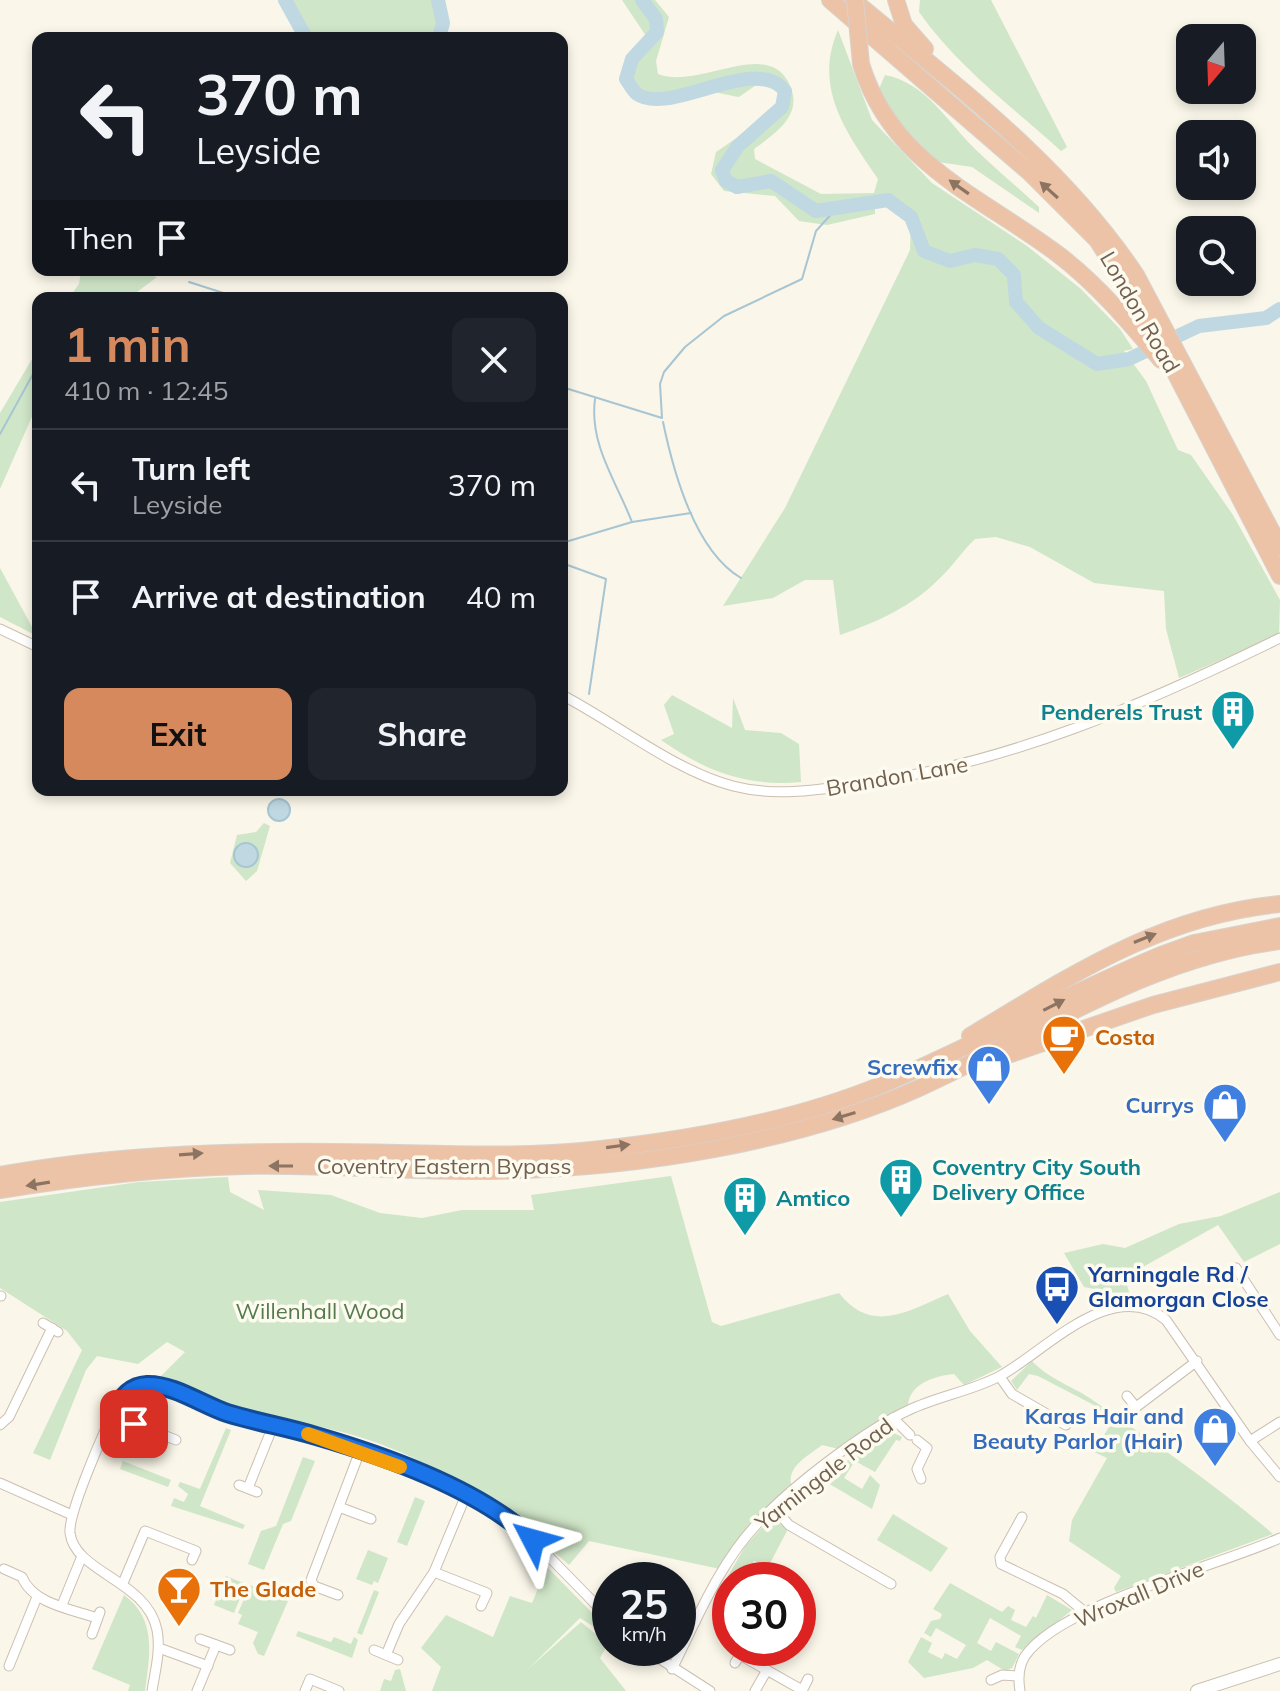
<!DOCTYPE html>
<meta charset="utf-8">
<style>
:root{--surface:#171b24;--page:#20242c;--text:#f1f3f6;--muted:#9ea1a6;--line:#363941;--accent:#d6895c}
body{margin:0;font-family:Mulish,sans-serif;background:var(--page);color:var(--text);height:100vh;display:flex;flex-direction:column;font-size:30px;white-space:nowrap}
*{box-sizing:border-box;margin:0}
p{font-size:26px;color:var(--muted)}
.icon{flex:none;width:44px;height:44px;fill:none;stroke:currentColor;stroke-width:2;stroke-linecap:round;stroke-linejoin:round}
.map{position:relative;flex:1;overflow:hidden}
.sheet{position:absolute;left:32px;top:292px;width:536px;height:504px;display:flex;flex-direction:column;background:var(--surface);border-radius:16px;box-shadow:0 4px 12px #0003}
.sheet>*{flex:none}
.top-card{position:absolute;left:32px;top:32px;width:536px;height:244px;border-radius:16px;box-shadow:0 4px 12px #0003;background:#171b24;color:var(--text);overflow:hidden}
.needle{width:52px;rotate:199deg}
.fabs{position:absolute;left:1176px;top:24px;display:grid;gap:16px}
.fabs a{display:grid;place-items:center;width:80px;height:80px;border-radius:16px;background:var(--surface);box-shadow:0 4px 12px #0003;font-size:40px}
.speed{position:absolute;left:592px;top:1562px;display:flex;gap:16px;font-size:40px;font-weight:700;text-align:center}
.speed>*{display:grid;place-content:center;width:104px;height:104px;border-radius:50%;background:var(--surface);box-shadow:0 4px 12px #0003;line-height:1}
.speed small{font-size:20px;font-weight:400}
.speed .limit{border:12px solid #d22;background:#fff;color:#111}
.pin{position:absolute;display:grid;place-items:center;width:68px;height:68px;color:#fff;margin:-34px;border-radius:16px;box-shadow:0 4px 12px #0006}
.me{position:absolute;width:88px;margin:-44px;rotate:309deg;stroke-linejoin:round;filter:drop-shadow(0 0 6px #0008)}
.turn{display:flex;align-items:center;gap:28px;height:168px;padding:0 32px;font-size:36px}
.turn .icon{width:104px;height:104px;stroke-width:2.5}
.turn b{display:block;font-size:56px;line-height:68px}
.then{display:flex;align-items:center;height:76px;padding:0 32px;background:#0003;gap:16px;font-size:30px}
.round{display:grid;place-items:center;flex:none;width:84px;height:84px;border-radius:16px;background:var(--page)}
.headline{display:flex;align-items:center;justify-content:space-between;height:136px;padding:0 32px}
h1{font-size:48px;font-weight:700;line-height:60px;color:var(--accent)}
.primary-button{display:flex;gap:16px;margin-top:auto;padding:16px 32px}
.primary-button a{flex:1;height:92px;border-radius:16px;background:var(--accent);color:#111;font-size:32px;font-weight:700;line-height:92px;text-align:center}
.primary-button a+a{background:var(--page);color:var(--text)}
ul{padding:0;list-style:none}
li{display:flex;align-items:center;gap:24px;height:112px;padding:0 32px;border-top:2px solid var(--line)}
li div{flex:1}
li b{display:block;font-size:30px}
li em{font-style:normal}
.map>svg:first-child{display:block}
.green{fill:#d0e6c8}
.water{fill:#bfd8e2;stroke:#a7c5d2;stroke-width:2}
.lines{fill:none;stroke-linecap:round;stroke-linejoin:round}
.stream{stroke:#a7c5d2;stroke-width:2}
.river{stroke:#bfd8e2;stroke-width:14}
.street-casing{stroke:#cbbfb0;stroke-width:11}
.secondary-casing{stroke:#cdc0ae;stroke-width:14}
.highway-casing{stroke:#d8d2ce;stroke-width:18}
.street{stroke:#fff;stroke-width:9}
.secondary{stroke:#fff;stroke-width:12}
.highway{stroke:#edc3a7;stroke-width:16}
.highway-bridge-casing{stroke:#d8d2ce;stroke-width:18;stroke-linecap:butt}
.highway-bridge{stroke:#edc3a7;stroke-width:16}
.oneway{fill:#8b7461}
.route-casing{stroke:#114b97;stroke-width:20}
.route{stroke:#1a73e8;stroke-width:14}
.slow{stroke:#f59e0b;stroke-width:14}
.labels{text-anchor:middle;stroke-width:7;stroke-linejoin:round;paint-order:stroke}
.street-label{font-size:22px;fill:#72604f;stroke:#fdfaef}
.culture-label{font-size:22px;font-weight:bold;fill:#0d838f;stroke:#fdfaef;text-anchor:start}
.food-label{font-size:22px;font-weight:bold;fill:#c56008;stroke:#fdfaef;text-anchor:start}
.shop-label{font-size:22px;font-weight:bold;fill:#366cbe;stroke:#fdfaef;text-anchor:end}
.transit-label{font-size:22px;font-weight:bold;fill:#164399;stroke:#fdfaef;text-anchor:start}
.park-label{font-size:22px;fill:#537b4c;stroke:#fdfaef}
</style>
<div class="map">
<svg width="1280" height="1691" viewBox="0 0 1280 1691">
<rect width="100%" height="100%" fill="#faf6e9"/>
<g class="green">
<path d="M285,0H438L443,23L439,38H306Z"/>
<path d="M622,0H655L669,17L656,61L658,74C701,91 774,32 792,91C800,118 773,135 754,149L755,159L821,194L874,193L878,179C846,132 813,88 838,30L872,120L932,183L1027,246L1081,289L1120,329L1133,349L1124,351L1146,381L1178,450L1191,455L1233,515L1280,600L1279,635L1179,678L1166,629L1164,591L1094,583L1030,547L996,537L975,539C962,551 953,566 940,578C913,606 877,622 840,635L833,580H805L773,598L723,606L785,508L910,250L911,217L888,200H875V214L827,225L799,221L775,196L724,191L711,174L716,152L782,107L785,91L777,80L766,78L739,97C727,95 713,91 701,91C668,91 650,112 626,79L632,59L650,42Z"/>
<path d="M920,0H991L1067,147L1061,151C1012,107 957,66 919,12Z"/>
<path d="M885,75C926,83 947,121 974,148C995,168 1017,187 1039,207V213L972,167L938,162L898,122L879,89Z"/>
<path d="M81,270H126L157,277L129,298H69L79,284Z"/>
<path d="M38,349V403L0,489V413Z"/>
<path d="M0,568L37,636L0,617Z"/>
<path d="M672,695L732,728L733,698L745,730L781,733L799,744L801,782C746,787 705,771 661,740L674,734L664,705Z"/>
<path d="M264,823L270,826L257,871L246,881L230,863L237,835L256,832Z"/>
<path d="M671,1176L712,1322L721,1326L839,1293C872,1335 908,1311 948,1294L970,1331L1002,1367L964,1385L954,1374C934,1376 909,1384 908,1406L839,1449L822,1445C807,1457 785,1467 792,1488L751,1522L720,1569L589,1541L569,1565C504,1506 430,1456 346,1433C285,1416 214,1413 160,1377L185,1352L167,1342L138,1364L97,1356L86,1370L50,1460L33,1453L82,1350L67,1331L0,1288V1202L139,1182L228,1177L230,1192L264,1210L258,1190L331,1195L380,1213L422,1218L462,1210H534L531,1195Z"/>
<path d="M1280,1192V1244L1244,1262L1218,1225L1125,1277L1130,1296L1084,1287L1064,1253L1103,1244L1125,1248L1179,1224L1221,1216Z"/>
<path d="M1032,1361C1050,1380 1073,1386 1094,1401C1156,1444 1216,1485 1273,1534L1116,1592L1114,1588L1121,1576L1069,1541L1072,1520L1107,1458L1094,1452L1113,1420L1092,1404L1038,1376L1029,1374L1017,1390L1011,1381Z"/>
<path d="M226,1428L231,1430L200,1506L245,1525L243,1529L171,1506L174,1498L184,1502L188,1494L178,1486L180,1482L200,1489Z"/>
<path d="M890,1431L902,1437L900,1441L896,1440L875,1472L855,1461L844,1478L862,1489L870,1475L880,1485L872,1509L821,1479Z"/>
<path d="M303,1457L315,1461L291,1521L283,1524L264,1570L248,1564L261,1531L276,1526Z"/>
<path d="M123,1461L171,1480L168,1487L120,1469Z"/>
<path d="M415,1497L425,1501L407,1546L397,1542Z"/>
<path d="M893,1514L948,1548L931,1572L877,1540Z"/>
<path d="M771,1518L788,1529L768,1567L754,1561L744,1580H730V1600L718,1593L746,1545Z"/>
<path d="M368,1550L388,1558L378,1583L374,1581L372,1585L356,1579Z"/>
<path d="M547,1567L610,1631V1637L580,1618L527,1670L581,1622L608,1644L600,1658L626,1691H432L441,1667L421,1648L446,1615L493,1637L510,1596L532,1603Z"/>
<path d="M226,1576L246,1584L234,1613L214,1605Z"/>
<path d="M950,1583L1002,1612L1008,1606L1015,1610L1011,1620L1026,1627L1033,1616L1036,1618L1047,1595L1072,1610L1022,1650L1015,1647L1021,1636L990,1618L977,1643L991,1651L996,1642L1019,1654L1012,1668L1005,1671L987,1660L973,1668L924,1678L908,1662L921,1637L932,1643L928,1652L942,1659L945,1653L957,1659L966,1645L936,1628L931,1637L924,1633L931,1621L940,1619L942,1614L933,1609Z"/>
<path d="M250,1585L288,1601L264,1656L258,1654L253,1643L258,1632L238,1624L242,1615L238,1613Z"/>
<path d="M374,1590L379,1592L362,1635L357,1633Z"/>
<path d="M124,1595C157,1619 150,1655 145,1691H128L130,1685L92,1669Z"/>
<path d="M298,1631L331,1642L334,1637L351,1644L354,1637L358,1640L352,1658L296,1636Z"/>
<path d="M400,1669L406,1691H380L384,1679L391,1681L395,1670Z"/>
</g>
<g class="water">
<circle cx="279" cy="810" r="11"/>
<circle cx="246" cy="855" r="12"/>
</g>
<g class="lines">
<g class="stream">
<path d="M189,282L239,298"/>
<path d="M132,298H133"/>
<path d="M562,387L662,418L660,384L664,372L685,347L724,316L802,279L816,231L835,210"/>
<path d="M562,390V389"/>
<path d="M595,399C589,444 616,481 632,522"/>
<path d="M663,422C673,470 695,551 741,578"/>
<path d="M0,434L38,365"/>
<path d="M562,543L632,522L691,513"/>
<path d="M562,563L606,579L589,694"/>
</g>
<g class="river">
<path d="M285,0L306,38"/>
<path d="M438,0L443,23L439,38"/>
<path d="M642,0L656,19L657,32L632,59L626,79C629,83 633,91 637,94C669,117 756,53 785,91L782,107L738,146L722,170L726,181L737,187L771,181L816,211L888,200L911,217L924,251L950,261L975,255L998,259L1014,275L1016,302L1039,328L1097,364L1129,359L1199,326L1266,318L1280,309"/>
</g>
<g class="street-casing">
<g id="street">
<path d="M0,629L38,647"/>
<path d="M562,695C616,723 675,771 733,786C775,797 817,790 859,784C1010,763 1143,705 1280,638"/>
<path d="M1236,1268L1280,1335"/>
<path d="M0,1296H1"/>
<path d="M43,1323L58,1332"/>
<path d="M1000,1377L1012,1394L1066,1425"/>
<path d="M1127,1396L1136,1407"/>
<path d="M1127,1414L1197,1361"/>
<path d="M113,1415L176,1440"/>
<path d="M893,1418L910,1435"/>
<path d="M0,1425L9,1417L52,1328"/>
<path d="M917,1440L927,1448L917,1469L921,1479"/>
<path d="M1250,1441L1280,1422"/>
<path d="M0,1483L72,1515"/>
<path d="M239,1485L257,1492"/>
<path d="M248,1488L273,1426"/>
<path d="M339,1507L371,1519"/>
<path d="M774,1508L789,1525L891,1584"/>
<path d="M1022,1517L1000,1557L1001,1564L1063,1594L1086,1613"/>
<path d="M4,1569L22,1577C33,1604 71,1609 97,1618"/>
<path d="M434,1572L487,1593L481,1606"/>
<path d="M123,1583L145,1531L196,1551L192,1560"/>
<path d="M338,1595L314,1586L311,1580L360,1451"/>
<path d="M62,1605L82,1556"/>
<path d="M678,1613L695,1622"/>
<path d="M92,1634L100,1612"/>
<path d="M200,1639L230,1650"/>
<path d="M159,1648L208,1666"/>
<path d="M643,1648L710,1691"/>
<path d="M374,1650L398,1660"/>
<path d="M386,1655L399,1624L434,1572L466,1495"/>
<path d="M740,1655L802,1690"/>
<path d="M735,1663L744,1648"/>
<path d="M9,1666L37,1597"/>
<path d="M672,1669C696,1621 720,1562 758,1523C791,1487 865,1430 909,1410C938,1396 972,1391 1000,1376C1043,1353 1113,1275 1166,1320L1250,1441L1280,1477"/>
<path d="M991,1680L1002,1675L1018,1676"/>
<path d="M152,1691C155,1671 161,1651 157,1630C147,1580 75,1573 70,1533C68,1512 107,1424 119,1402L136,1388L162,1387L237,1416L344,1445L466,1495L522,1529L610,1619"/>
<path d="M197,1691L216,1645"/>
<path d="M305,1691L310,1679L339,1691"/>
<path d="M755,1691L767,1670"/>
<path d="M802,1691L808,1679"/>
<path d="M1020,1691C1018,1679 1018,1667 1025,1656C1061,1604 1219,1566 1280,1538"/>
</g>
</g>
<g class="secondary-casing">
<path id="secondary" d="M1197,1691L1280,1664"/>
</g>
<g class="highway-casing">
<g id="highway">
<path d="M830,0L1029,172L1097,240L1147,318L1280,576"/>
<path d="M853,0C956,86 1061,163 1136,275L1280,547"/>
<path d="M896,0L904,25L925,49"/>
<path d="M861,64C892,165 981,196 1059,255C1098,285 1129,322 1161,360"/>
<path d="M970,1036C1070,976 1161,915 1280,904"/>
<path d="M1008,1055L1153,1005L1280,972"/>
<path d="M0,1175C109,1155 221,1151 332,1152C418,1152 506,1159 592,1150C688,1140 791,1122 881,1085C976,1045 1066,994 1161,955L1194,943L1280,926"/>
<path d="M0,1190C81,1177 162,1168 244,1166C320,1164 395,1171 470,1171C552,1171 635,1164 715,1149C783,1136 855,1117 919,1088C1036,1035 1149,957 1280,941"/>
</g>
</g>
<use href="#street" class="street"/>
<use href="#secondary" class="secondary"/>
<use href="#highway" class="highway"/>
<g class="highway-bridge-casing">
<path id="highway-bridge" d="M855,0L861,64"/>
</g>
<use href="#highway-bridge" class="highway-bridge"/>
</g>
<defs><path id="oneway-solid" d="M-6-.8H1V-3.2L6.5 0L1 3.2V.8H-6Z" transform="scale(2)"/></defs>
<g class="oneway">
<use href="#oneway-solid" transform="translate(959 187) rotate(-145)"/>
<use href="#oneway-solid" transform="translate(1049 190) rotate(-138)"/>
<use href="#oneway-solid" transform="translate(1145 938) rotate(-22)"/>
<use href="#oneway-solid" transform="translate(1054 1005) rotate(-27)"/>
<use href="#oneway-solid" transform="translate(844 1116) rotate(163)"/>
<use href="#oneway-solid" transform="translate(618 1146) rotate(-8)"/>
<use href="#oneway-solid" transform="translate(191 1154) rotate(-4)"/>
<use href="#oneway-solid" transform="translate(281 1166) rotate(-180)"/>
<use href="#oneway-solid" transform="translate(38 1184) rotate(171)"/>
</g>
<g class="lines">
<g class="route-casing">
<path id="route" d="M134,1424L113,1415C119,1400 129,1386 147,1385C173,1384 203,1405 227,1413C256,1422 286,1427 316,1436C385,1456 481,1490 533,1540"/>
</g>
<use href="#route" class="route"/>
<path class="slow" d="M308,1434L400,1467"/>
</g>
<defs>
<g id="building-pin" transform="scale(2.3)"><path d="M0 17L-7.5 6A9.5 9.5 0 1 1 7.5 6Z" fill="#0f9aa8" stroke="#fdfaef"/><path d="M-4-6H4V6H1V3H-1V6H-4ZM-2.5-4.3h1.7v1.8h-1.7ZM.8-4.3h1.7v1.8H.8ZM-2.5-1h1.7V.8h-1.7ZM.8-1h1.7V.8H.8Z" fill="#fff"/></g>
<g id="cafe-pin" transform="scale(2.3)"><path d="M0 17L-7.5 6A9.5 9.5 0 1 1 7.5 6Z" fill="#e8710a" stroke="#fdfaef"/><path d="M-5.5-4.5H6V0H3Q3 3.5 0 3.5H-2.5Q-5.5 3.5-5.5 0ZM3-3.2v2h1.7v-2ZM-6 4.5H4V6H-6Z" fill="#fff"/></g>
<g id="shop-pin" transform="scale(2.3)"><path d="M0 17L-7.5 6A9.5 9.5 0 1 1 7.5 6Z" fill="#3f7fe0" stroke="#fdfaef"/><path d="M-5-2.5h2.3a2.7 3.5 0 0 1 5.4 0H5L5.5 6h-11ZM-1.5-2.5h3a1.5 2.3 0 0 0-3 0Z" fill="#fff"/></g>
<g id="bus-pin" transform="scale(2.3)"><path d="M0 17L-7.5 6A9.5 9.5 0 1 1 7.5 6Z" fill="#1a4fb4" stroke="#fdfaef"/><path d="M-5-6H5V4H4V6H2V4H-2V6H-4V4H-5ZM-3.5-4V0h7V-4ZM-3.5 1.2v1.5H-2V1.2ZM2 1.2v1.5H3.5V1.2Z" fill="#fff"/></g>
<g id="bar-pin" transform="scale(2.3)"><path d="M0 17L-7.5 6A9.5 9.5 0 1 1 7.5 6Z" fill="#e8710a" stroke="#fdfaef"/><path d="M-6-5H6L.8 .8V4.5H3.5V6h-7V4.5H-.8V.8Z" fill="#fff"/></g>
</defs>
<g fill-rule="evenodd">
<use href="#building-pin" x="1233" y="712"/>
<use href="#cafe-pin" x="1064" y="1037"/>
<use href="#shop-pin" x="989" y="1067"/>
<use href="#shop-pin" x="1225" y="1105"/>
<use href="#building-pin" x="901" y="1180"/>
<use href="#building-pin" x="745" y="1198"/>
<use href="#bus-pin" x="1057" y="1287"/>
<use href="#shop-pin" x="1215" y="1429"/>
<use href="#bar-pin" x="179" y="1589"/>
</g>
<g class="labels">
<g class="street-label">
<text transform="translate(1140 312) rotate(60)" y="8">London Road</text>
<text transform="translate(897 776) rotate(-10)" y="8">Brandon Lane</text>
<text x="444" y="1174">Coventry Eastern Bypass</text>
<text transform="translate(824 1474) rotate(-38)" y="8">Yarningale Road</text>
<text transform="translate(1139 1594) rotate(-23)" y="8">Wroxall Drive</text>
</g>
<g class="culture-label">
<text x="1202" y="720" text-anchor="end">Penderels Trust</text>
<text x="932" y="1175">Coventry City South<tspan x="932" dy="25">Delivery Office</tspan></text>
<text x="776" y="1206">Amtico</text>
</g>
<g class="food-label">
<text x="1095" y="1045">Costa</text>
<text x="210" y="1597">The Glade</text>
</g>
<g class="shop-label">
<text x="958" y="1075">Screwfix</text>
<text x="1194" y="1113">Currys</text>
<text x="1184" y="1424">Karas Hair and<tspan x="1184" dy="25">Beauty Parlor (Hair)</tspan></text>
</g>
<g class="transit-label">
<text x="1088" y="1282">Yarningale Rd /<tspan x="1088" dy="25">Glamorgan Close</tspan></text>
</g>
<g class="park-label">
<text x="320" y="1319">Willenhall Wood</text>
</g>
</g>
</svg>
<div class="fabs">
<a><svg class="needle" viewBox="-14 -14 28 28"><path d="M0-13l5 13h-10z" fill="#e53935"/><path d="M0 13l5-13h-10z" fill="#9ea1a6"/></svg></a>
<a><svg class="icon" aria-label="sound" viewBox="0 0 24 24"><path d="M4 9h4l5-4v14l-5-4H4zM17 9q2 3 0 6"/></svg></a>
<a><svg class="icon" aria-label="search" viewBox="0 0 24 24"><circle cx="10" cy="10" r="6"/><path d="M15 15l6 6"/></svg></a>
</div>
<div class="speed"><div>25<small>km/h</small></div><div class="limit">30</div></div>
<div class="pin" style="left:134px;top:1424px;background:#d93025"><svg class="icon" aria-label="arrive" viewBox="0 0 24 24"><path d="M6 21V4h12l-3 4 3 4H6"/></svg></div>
<svg class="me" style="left:533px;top:1540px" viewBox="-20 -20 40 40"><path d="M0-17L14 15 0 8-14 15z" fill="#1a73e8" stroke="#fff" stroke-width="4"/></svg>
<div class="top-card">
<div class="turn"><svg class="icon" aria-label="left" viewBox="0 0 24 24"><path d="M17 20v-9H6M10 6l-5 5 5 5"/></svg><div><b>370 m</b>Leyside</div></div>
<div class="then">Then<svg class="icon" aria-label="arrive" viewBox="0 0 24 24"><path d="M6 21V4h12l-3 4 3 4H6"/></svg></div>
</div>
<section class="sheet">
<div class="headline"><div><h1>1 min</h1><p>410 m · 12:45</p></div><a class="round"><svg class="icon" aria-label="close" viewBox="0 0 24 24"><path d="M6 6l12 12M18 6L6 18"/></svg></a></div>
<ul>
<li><svg class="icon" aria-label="left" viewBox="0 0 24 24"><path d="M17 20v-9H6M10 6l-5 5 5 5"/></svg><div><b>Turn left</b><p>Leyside</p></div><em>370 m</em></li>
<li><svg class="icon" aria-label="arrive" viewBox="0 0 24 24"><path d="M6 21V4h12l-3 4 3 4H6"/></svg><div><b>Arrive at destination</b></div><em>40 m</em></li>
</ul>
<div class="primary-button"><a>Exit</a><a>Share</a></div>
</section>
</div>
